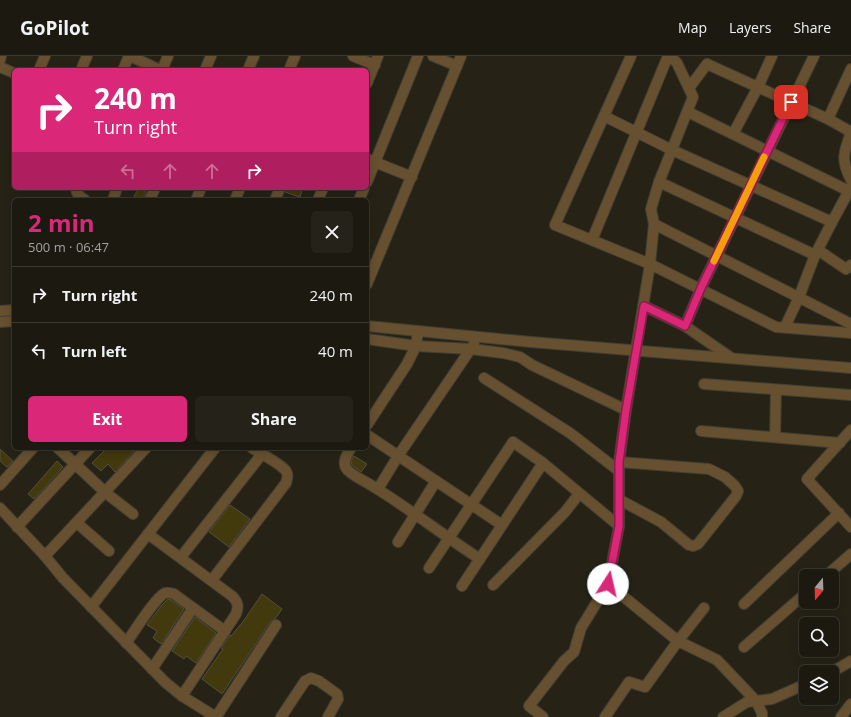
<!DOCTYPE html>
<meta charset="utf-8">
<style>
:root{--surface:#1c1a10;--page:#252319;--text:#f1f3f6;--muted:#a0a19f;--line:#3a3830;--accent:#db2777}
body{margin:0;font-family:"Open Sans",sans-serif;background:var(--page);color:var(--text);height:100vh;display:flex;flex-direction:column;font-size:15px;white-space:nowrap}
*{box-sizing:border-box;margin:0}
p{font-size:13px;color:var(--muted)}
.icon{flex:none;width:22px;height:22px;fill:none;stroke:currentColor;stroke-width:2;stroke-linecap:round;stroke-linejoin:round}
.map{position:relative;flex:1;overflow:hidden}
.panel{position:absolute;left:12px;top:142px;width:357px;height:252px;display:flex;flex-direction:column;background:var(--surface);border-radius:6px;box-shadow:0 2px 10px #0003,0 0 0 1px var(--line)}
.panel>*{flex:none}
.top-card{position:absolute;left:12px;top:12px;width:357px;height:122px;border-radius:6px;box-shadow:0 2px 10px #0003,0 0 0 1px var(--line);background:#db2777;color:#fff;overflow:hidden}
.needle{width:26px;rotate:199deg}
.buttons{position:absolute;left:799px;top:513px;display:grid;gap:8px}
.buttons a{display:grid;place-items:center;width:40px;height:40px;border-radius:6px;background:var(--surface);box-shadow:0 2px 10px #0003,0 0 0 1px var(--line);font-size:20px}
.pin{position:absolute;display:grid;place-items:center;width:34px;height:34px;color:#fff;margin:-17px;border-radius:8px;box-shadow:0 2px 6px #0006}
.me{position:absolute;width:44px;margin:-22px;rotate:10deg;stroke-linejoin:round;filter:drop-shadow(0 0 3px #0008)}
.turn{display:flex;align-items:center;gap:14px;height:84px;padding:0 16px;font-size:18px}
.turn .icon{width:52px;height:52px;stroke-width:2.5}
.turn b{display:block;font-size:28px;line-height:34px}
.lanes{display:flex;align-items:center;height:38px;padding:0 16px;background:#0003;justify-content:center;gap:20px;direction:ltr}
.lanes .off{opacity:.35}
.round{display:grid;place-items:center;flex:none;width:42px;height:42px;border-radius:6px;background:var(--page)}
.head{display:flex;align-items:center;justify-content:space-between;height:68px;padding:0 16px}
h1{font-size:24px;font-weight:700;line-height:30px;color:var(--accent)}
.primary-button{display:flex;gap:8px;margin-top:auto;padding:8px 16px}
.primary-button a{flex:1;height:46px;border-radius:6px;background:var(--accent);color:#fff;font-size:16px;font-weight:700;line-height:46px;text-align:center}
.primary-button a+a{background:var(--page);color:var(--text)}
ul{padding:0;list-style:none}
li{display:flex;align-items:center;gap:12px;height:56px;padding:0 16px;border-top:1px solid var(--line)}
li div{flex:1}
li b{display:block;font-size:15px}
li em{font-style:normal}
header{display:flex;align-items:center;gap:24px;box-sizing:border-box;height:56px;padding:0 20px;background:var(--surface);border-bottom:1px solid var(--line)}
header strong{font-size:19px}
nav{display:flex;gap:22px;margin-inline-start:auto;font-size:14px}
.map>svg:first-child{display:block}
.building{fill:#42390d;stroke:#524f41}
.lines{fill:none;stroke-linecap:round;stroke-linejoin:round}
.minor-casing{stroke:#423f33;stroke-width:12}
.minor{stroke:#665030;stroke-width:10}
.route-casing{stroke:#8e194d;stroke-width:10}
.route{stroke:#db2777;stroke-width:7}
.slow{stroke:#f59e0b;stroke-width:7}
</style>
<header>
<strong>GoPilot</strong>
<nav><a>Map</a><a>Layers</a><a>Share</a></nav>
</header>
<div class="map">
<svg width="851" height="661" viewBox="0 0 851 661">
<rect width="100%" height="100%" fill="#262316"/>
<g class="building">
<path d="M139,132L146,136L144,144H139L134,140Z"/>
<path d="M286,132H303L300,141L285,136Z"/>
<path d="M107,392H137L115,416L108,408L101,415L92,407Z"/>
<path d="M0,393L13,405L7,411L0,405Z"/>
<path d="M354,400L367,408L361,416L352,409L351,405Z"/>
<path d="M57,405L63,411L34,443L28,438Z"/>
<path d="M230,449L250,463L229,491L209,476Z"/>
<path d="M262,538L282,553L275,563L271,565L222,638L202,623L223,593L221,592L230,579L231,580L242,567Z"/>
<path d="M168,543L171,544L184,553L161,588L153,582L157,575L147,569L161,550Z"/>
<path d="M195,561L216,577L196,607L186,600L184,603L172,595Z"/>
</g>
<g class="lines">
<g class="minor-casing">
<g id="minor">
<path d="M130,0L160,14"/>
<path d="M353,0L375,9"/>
<path d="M433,0L457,10"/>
<path d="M0,4L1,0"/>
<path d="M0,11L14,17"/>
<path d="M39,14L45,0"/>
<path d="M81,14L87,0"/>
<path d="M123,14L129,0"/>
<path d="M162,14L168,0"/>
<path d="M205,14L211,0"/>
<path d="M248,14L254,0"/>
<path d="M289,14L295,0"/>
<path d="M367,27L378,0"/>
<path d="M689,32L707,8L828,63L851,76"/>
<path d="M688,56L849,135"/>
<path d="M604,60L631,0"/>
<path d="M828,63L851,13"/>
<path d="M851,77C843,97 841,105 851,124"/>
<path d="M733,78L758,31L772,0"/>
<path d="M367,103L412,121"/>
<path d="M367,126L418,0"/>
<path d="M659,126L693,41L677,7L670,0"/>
<path d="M76,132C76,138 80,141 85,144"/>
<path d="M113,144L117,132"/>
<path d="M150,144L155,132"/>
<path d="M196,144L201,132"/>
<path d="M235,144L240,132"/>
<path d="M275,144L280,132"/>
<path d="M318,144L323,132"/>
<path d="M359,144L364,132"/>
<path d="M832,166L851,131"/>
<path d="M654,168L651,153L659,126L815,199L799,241L785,271"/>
<path d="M592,184L668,0"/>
<path d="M818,194L846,213L851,209"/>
<path d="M815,199L832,166L672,94L604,60L555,169L650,208L654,168L851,268"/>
<path d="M367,228L461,0"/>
<path d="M644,250L685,270L730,301"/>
<path d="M0,255L14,254"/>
<path d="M0,266L14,265"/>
<path d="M367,270L531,286L851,312"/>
<path d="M685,270L701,232L814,0"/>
<path d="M367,283L416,290L471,293L503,297L520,301L532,309L626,354"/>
<path d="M484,322L570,377L619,415"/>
<path d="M704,328L851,339"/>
<path d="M367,369L407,308L416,290L418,275"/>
<path d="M851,374L807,423L851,471"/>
<path d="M701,375L840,387"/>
<path d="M367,379L502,469"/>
<path d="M775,381L776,334"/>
<path d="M58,392L106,437L133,458"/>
<path d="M351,392C348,397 342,405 346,412C350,419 367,426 374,431C410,453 444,480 480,503"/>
<path d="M619,406L709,413L725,421L735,430L738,435L736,440L698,488L693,490L689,489L661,466L620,444"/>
<path d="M0,429L33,392"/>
<path d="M378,433L398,400L474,288"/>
<path d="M0,452L45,500L63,522L165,626L182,640L216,661"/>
<path d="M77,467L109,495"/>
<path d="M17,471L90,392"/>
<path d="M148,478L232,540C238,546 239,550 236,558L182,640"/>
<path d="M398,486L436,425"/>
<path d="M45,500L146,392"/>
<path d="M181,501L262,398"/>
<path d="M429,512L513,386L543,407L619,470V406L626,354L650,208L776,271L851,277"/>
<path d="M826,520L851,498"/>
<path d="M212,524L286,427C287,423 289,419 286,415C280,407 261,398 252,392"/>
<path d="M493,529L565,456L579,438"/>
<path d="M462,530L543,407"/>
<path d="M744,548L839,457"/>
<path d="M91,551L215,392"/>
<path d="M704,552L678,585L717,604L756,645L762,657V661"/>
<path d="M126,587C134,576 155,542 165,537C168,536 171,537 174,538L225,575"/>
<path d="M744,591L806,537"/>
<path d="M152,613L193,552"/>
<path d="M832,616L851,605"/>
<path d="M216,661L276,569"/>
<path d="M281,661L305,625L311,622L319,625L337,638L338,643L328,661"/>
<path d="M543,661L529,650L564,605L574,596L581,572L608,528"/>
<path d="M605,661L629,626L645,631L678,585L608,528L619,470"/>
<path d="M723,661L747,646L772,643L806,628"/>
<path d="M841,661L851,648"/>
</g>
</g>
<use href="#minor" class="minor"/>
</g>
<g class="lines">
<g class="route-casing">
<path id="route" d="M608,528L619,470V406L626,354L644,250L685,270L701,232L791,46"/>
</g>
<use href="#route" class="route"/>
<path class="slow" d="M714,205L764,101"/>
</g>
</svg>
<div class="buttons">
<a><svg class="needle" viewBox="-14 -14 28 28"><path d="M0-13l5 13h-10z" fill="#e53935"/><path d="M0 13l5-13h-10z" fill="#a0a19f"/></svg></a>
<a><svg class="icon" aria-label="search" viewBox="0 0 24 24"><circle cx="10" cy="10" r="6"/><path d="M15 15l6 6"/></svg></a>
<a><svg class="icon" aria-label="layers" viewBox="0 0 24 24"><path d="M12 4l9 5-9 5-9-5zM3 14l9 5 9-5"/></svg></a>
</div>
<div class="pin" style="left:791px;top:46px;background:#d93025"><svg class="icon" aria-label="arrive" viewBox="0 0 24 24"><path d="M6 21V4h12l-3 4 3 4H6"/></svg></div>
<svg class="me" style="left:608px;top:528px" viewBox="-20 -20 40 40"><circle r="19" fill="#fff"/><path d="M0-13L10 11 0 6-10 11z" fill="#db2777"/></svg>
<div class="top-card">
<div class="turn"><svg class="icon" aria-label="right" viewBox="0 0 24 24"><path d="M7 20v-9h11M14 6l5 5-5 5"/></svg><div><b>240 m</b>Turn right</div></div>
<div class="lanes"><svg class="icon off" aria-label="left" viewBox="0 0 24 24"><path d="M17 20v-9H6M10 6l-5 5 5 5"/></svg><svg class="icon off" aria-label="ahead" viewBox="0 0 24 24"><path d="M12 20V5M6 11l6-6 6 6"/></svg><svg class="icon off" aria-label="ahead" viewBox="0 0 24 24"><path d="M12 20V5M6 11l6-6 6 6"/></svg><svg class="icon" aria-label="right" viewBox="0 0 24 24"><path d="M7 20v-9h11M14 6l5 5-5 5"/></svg></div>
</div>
<section class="panel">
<div class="head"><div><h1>2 min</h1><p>500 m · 06:47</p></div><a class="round"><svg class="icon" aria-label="close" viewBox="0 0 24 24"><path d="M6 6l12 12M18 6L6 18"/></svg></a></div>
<ul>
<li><svg class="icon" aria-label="right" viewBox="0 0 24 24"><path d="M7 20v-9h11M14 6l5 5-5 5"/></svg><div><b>Turn right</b></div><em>240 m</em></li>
<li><svg class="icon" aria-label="left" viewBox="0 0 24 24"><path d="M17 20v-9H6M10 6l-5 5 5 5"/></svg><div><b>Turn left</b></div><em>40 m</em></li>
</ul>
<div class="primary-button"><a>Exit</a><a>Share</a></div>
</section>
</div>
